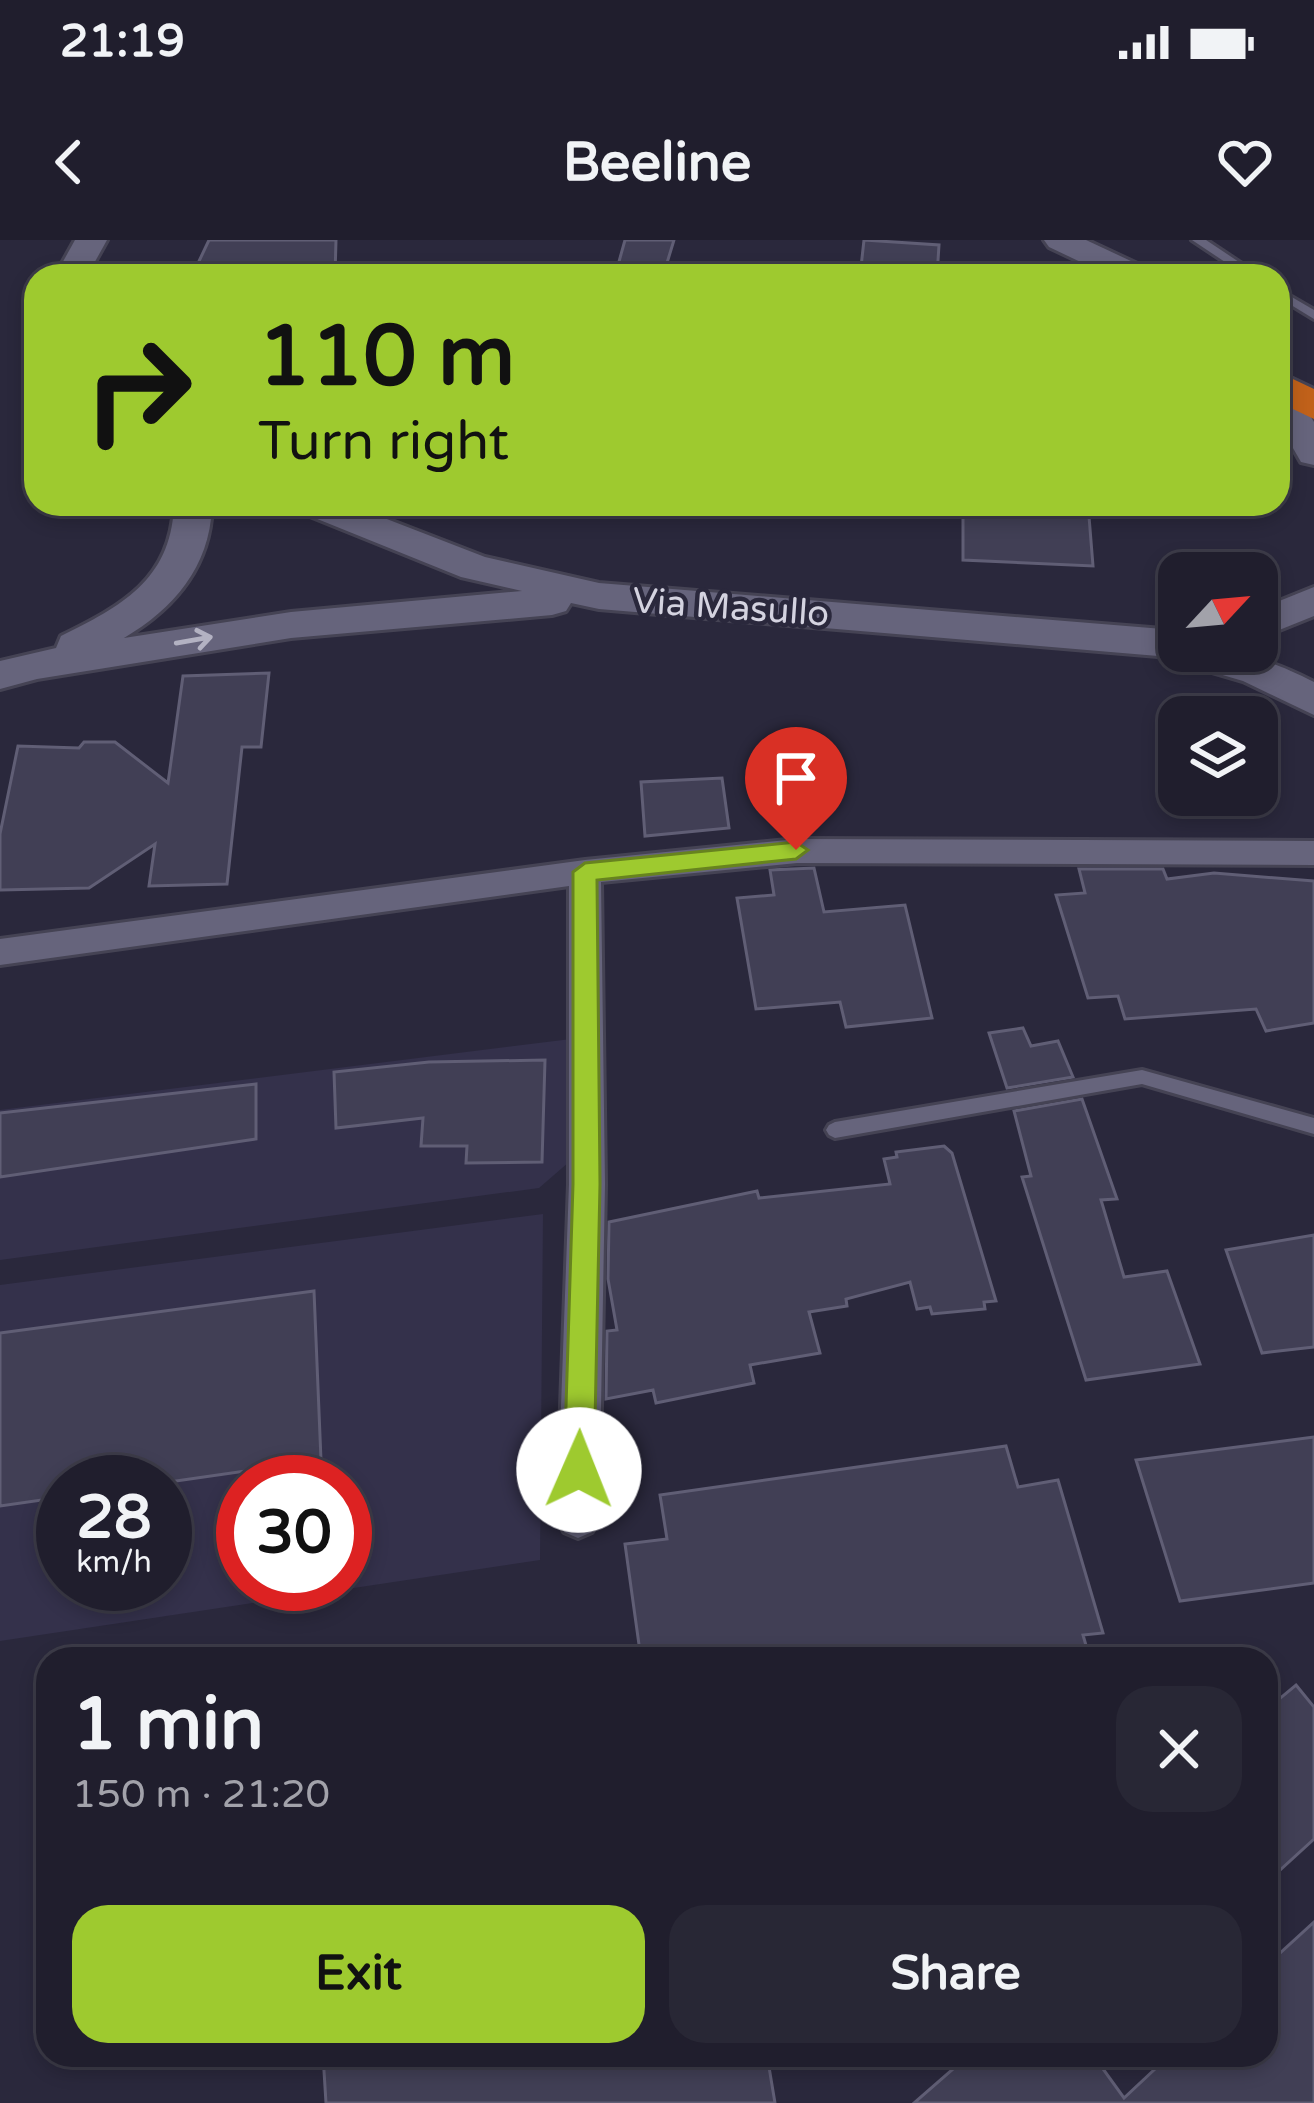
<!DOCTYPE html>
<meta charset="utf-8">
<style>
:root{--surface:#201e2d;--page:#282735;--text:#f1f3f6;--muted:#a2a2aa;--line:#3d3c49;--accent:#9eca2f}
body{margin:0;font-family:"Varela Round",sans-serif;background:var(--page);color:var(--text);height:100vh;display:flex;flex-direction:column;font-size:45px;white-space:nowrap}
*{box-sizing:border-box;margin:0}
p{font-size:39px;color:var(--muted)}
.icon{flex:none;width:66px;height:66px;fill:none;stroke:currentColor;stroke-width:2;stroke-linecap:round;stroke-linejoin:round}
.map{position:relative;flex:1;overflow:hidden}
.drawer{position:absolute;left:36px;top:1407px;width:1242px;height:420px;display:flex;flex-direction:column;background:var(--surface);border-radius:36px;box-shadow:0 6px 18px #0003,0 0 0 3px var(--line)}
.drawer>*{flex:none}
.top-card{position:absolute;left:24px;top:24px;width:1266px;height:252px;border-radius:36px;box-shadow:0 6px 18px #0003,0 0 0 3px var(--line);background:#9eca2f;color:#111;overflow:hidden}
.needle{width:78px;rotate:64deg}
.buttons{position:absolute;left:1158px;top:312px;display:grid;gap:24px}
.buttons a{display:grid;place-items:center;width:120px;height:120px;border-radius:24px;background:var(--surface);box-shadow:0 6px 18px #0003,0 0 0 3px var(--line);font-size:60px}
.speed{position:absolute;left:36px;top:1215px;display:flex;gap:24px;font-size:60px;font-weight:700;text-align:center}
.speed>*{display:grid;place-content:center;width:156px;height:156px;border-radius:50%;background:var(--surface);box-shadow:0 6px 18px #0003,0 0 0 3px var(--line);line-height:1}
.speed small{font-size:30px;font-weight:400}
.speed .limit{border:18px solid #d22;background:#fff;color:#111}
.pin{position:absolute;display:grid;place-items:center;width:102px;height:102px;color:#fff;margin:-123px -51px;border-radius:50% 50% 50% 0;rotate:-45deg;box-shadow:0 0 12px #0007}
.pin .icon{rotate:45deg}
.me{position:absolute;width:132px;margin:-66px;rotate:1deg;stroke-linejoin:round;filter:drop-shadow(0 0 9px #0008)}
.turn{display:flex;align-items:center;gap:42px;height:252px;padding:0 36px;font-size:54px}
.turn .icon{width:156px;height:156px;stroke-width:2.5}
.turn b{display:block;font-size:84px;line-height:102px}
.round{display:grid;place-items:center;flex:none;width:126px;height:126px;border-radius:36px;background:var(--page)}
.headline{display:flex;align-items:center;justify-content:space-between;height:204px;padding:0 36px}
h1{font-size:72px;font-weight:700;line-height:90px}
.primary-button{display:flex;gap:24px;margin-top:auto;padding:24px 36px}
.primary-button a{flex:1;height:138px;border-radius:36px;background:var(--accent);color:#111;font-size:48px;font-weight:700;line-height:138px;text-align:center}
.primary-button a+a{background:var(--page);color:var(--text)}
.status{display:flex;justify-content:space-between;align-items:center;height:84px;padding:0 60px;background:var(--surface);direction:ltr}
.status svg{height:33px;fill:currentColor}
header{display:flex;justify-content:space-between;align-items:center;height:156px;padding:0 36px;background:var(--surface);font-size:54px;font-weight:700}
.map>svg:first-child{display:block}
.built{fill:#34314b;fill-rule:evenodd}
.building{fill:#413f55;stroke:#605e75;stroke-width:3}
.lines{fill:none;stroke-linecap:round;stroke-linejoin:round}
.service-casing{stroke:#454354;stroke-width:6}
.minor-casing{stroke:#454354;stroke-width:6}
.secondary-casing{stroke:#454354;stroke-width:6}
.trunk-casing{stroke:#454354;stroke-width:6}
.service{fill:#66647c;fill-rule:evenodd}
.minor{fill:#66647c;fill-rule:evenodd}
.secondary{fill:#66647c;fill-rule:evenodd}
.trunk{fill:#c0611a;fill-rule:evenodd}
.oneway{stroke:#b3b2c2}
.route{fill:#9eca2f;stroke:#67831f;stroke-width:3}
.labels{text-anchor:middle;stroke-width:9;stroke-linejoin:round;paint-order:stroke}
.far-street-label{font-size:36px;fill:#d4d3e0;stroke:#2a283c}
</style>
<div class="status"><b>21:19</b><svg viewBox="0 0 49 12"><path d="M0 12V9h3v3zM5 12V6h3v6zM10 12V3h3v9zM15 12V0h3v12zM26 1h20v11H26zM47 4h2v5h-2z"/></svg></div>
<header><svg class="icon" aria-label="back" viewBox="0 0 24 24"><path d="M15 5l-7 7 7 7"/></svg>Beeline<svg class="icon" aria-label="heart" viewBox="0 0 24 24"><path d="M12 20l-8-8c-3-5 5-10 8-4 3-6 11-1 8 4z"/></svg></header>
<div class="map">
<svg width="1314" height="1863" viewBox="0 0 1314 1863">
<rect width="100%" height="100%" fill="#2a283c"/>
<g class="built">
<path d="M571,799L569,922L539,948L0,1020V870Z"/>
<path d="M543,974L540,1320L0,1401V1045ZM63,1242H165V1344H63ZM243,1242H345V1344H243Z"/>
</g>
<g class="building">
<path d="M209,0H336L335,36H192Z"/>
<path d="M625,0H674L663,36H615Z"/>
<path d="M864,0L939,5L937,36H860Z"/>
<path d="M963,264H1088L1093,326L963,320Z"/>
<path d="M269,433L261,507H242L227,644L149,646L155,604L89,648L0,650V594L18,506L79,508L84,502H115L168,543L183,436Z"/>
<path d="M722,538L729,588L645,596L641,542Z"/>
<path d="M814,628L824,672L905,665L932,778L846,787L840,762L756,769L737,658L774,655L770,630Z"/>
<path d="M1079,629H1163L1167,639L1214,633L1314,641V783L1266,791L1256,769L1125,779L1118,756L1088,758L1056,655L1085,653Z"/>
<path d="M1023,788L1031,806L1058,801L1073,837L1007,848L989,793Z"/>
<path d="M545,820L542,922L466,923L467,906H421L423,878L336,888L334,832L429,822Z"/>
<path d="M256,844V899L0,937V873Z"/>
<path d="M1082,859L1117,959L1101,960L1124,1037L1167,1031L1200,1124L1086,1140L1022,937L1031,936L1014,871Z"/>
<path d="M944,906L952,913L996,1061L984,1062L985,1069L932,1074L930,1067L917,1069L910,1042L846,1059L847,1066L809,1072L820,1113L750,1125L754,1143L656,1163L653,1150L606,1159L607,1091L617,1090L608,1039L609,982L757,951L759,958L890,944L884,919L897,917L896,912Z"/>
<path d="M1314,995V1107L1262,1113L1226,1010Z"/>
<path d="M314,1051L321,1220L169,1242H63V1257L0,1266V1093Z"/>
<path d="M1314,1197V1343L1180,1361L1136,1220Z"/>
<path d="M1006,1206L1018,1247L1058,1240L1103,1393L1083,1395L1090,1419H641L625,1304L667,1299L660,1255Z"/>
<path d="M1296,1445L1314,1467V1599L1266,1643V1470Z"/>
<path d="M1314,1682V1863H914L969,1815H1093L1124,1858L1170,1815H1266V1726Z"/>
<path d="M323,1815H767L775,1863H326Z"/>
</g>
<g class="lines">
<g class="service-casing">
<g id="service">
<path d="M1192,0H1206L1260,36H1246Z"/>
<path d="M1278,49L1314,70V79L1278,57Z"/>
<path d="M1142,830L1314,878V894L1142,844L835,898L829,895L826,890L829,885L835,882Z"/>
</g>
</g>
<g class="minor-casing">
<path id="minor" d="M797,599L1314,601V625L797,623L601,642L605,944L599,1278L592,1292L578,1298L564,1292L557,1278L569,944V646L0,725V699L585,620Z"/>
</g>
<g class="secondary-casing">
<g id="secondary">
<path d="M75,0H107L87,36H55Z"/>
<path d="M1044,0H1086L1148,29L1152,36H1110L1049,7Z"/>
<path d="M1278,139L1290,143L1314,182V225L1301,222L1278,182Z"/>
<path d="M174,264H212C211,325 175,368 124,398L291,372L522,351L461,337L300,272L294,264H348L485,317L599,343L1163,389L1179,394V411C1236,411 1263,416 1314,442V475L1243,441L1158,416L599,369L571,363L566,371L552,375L291,398L37,439L0,449V421L56,408L61,396C122,366 172,339 174,264Z"/>
<path d="M1314,347V376L1257,399V370Z"/>
</g>
</g>
<g class="trunk-casing">
<path id="trunk" d="M1278,132L1314,149V179L1278,162Z"/>
</g>
<use href="#service" class="service"/>
<use href="#minor" class="minor"/>
<use href="#secondary" class="secondary"/>
<use href="#trunk" class="trunk"/>
</g>
<defs><path id="oneway-shaft" d="M-6 0H5M1.5-3L5.5 0L1.5 3" fill="none" stroke-width="1.6" stroke-linecap="round" stroke-linejoin="round" transform="scale(3)"/></defs>
<use class="oneway" href="#oneway-shaft" transform="translate(194 400) rotate(-10)"/>
<path class="route" d="M796,602L808,610L796,619L597,640L600,944L594,1230L590,1240L579,1245L568,1240L564,1230L573,944V632L585,623Z"/>
<g class="labels">
<g class="far-street-label">
<text transform="translate(731 366) rotate(4)" y="13">Via Masullo</text>
</g>
</g>
</svg>
<div class="buttons">
<a><svg class="needle" viewBox="-14 -14 28 28"><path d="M0-13l5 13h-10z" fill="#e53935"/><path d="M0 13l5-13h-10z" fill="#a2a2aa"/></svg></a>
<a><svg class="icon" aria-label="layers" viewBox="0 0 24 24"><path d="M12 4l9 5-9 5-9-5zM3 14l9 5 9-5"/></svg></a>
</div>
<div class="speed"><div>28<small>km/h</small></div><div class="limit">30</div></div>
<div class="pin" style="left:796px;top:610px;background:#d93025"><svg class="icon" aria-label="arrive" viewBox="0 0 24 24"><path d="M6 21V4h12l-3 4 3 4H6"/></svg></div>
<svg class="me" style="left:579px;top:1230px" viewBox="-20 -20 40 40"><circle r="19" fill="#fff"/><path d="M0-13L10 11 0 6-10 11z" fill="#9eca2f"/></svg>
<div class="top-card">
<div class="turn"><svg class="icon" aria-label="right" viewBox="0 0 24 24"><path d="M7 20v-9h11M14 6l5 5-5 5"/></svg><div><b>110 m</b>Turn right</div></div>
</div>
<section class="drawer">
<div class="headline"><div><h1>1 min</h1><p>150 m · 21:20</p></div><a class="round"><svg class="icon" aria-label="close" viewBox="0 0 24 24"><path d="M6 6l12 12M18 6L6 18"/></svg></a></div>
<div class="primary-button"><a>Exit</a><a>Share</a></div>
</section>
</div>
